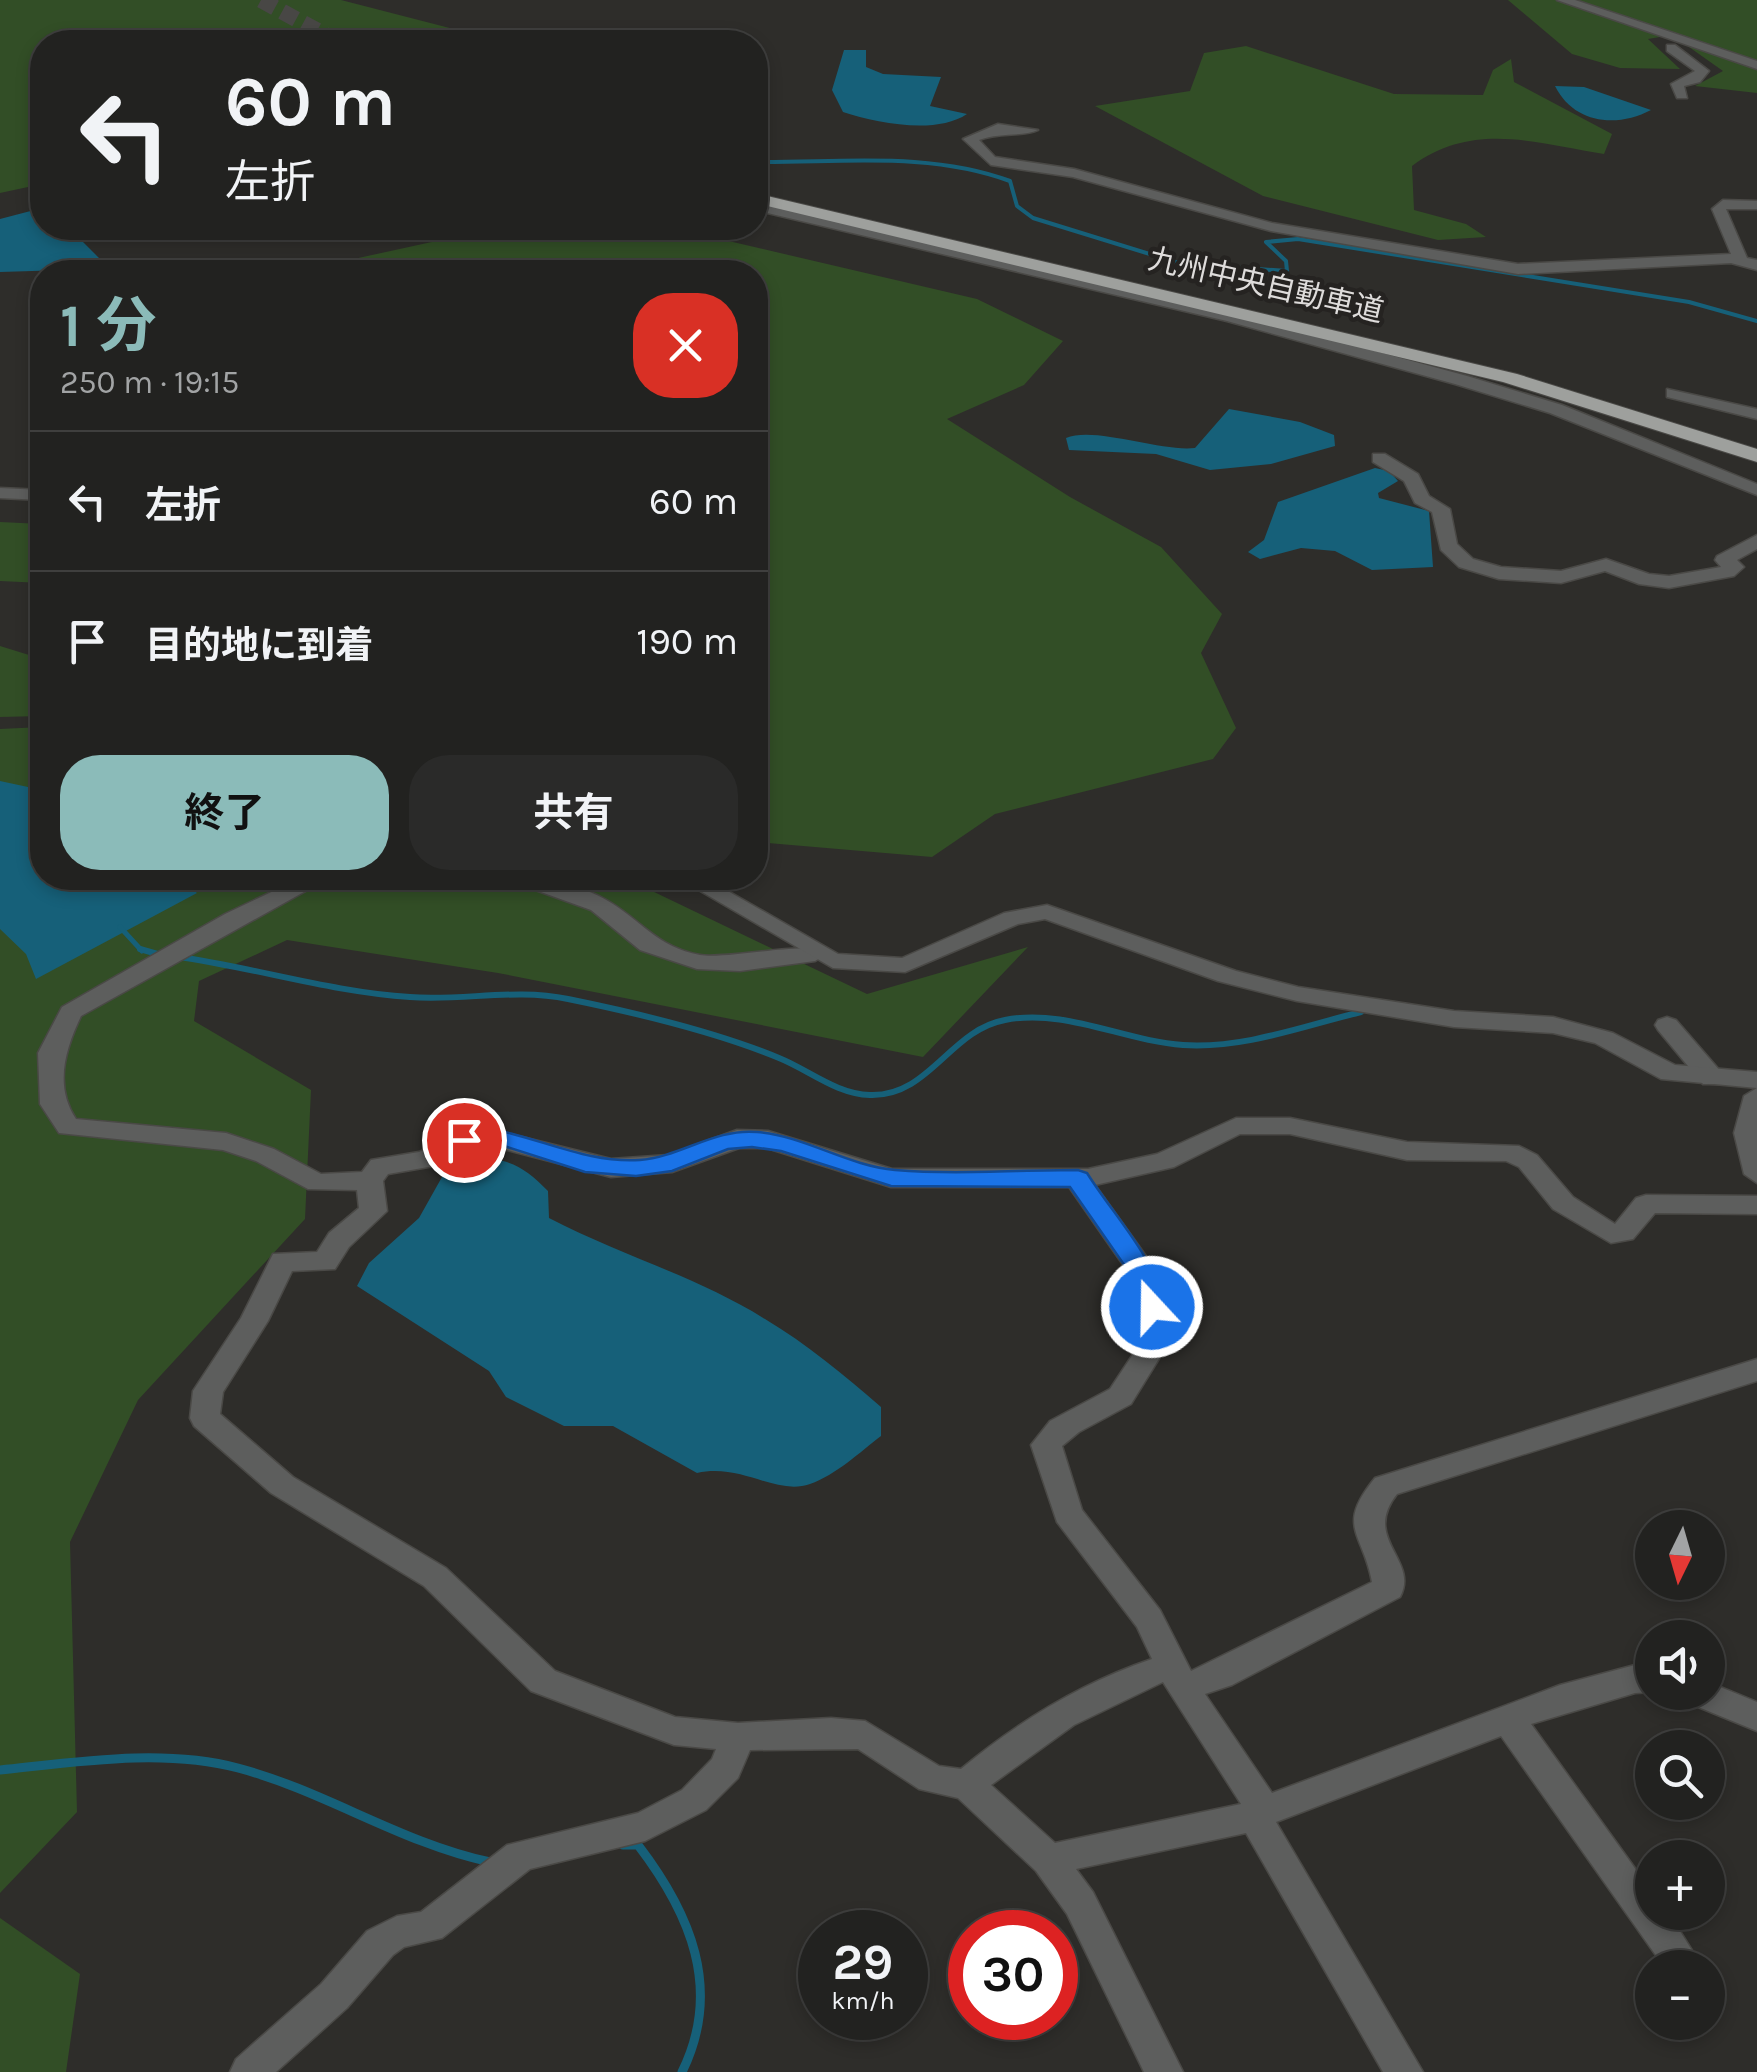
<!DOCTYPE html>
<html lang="ja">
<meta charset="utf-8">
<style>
:root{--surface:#222220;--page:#2a2a29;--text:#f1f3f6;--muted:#a2a4a5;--line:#3f3f3e;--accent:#8bbbb9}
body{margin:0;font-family:Karla,"Noto Sans JP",sans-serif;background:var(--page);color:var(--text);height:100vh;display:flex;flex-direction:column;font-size:38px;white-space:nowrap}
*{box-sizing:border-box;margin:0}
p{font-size:32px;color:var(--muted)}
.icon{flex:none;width:55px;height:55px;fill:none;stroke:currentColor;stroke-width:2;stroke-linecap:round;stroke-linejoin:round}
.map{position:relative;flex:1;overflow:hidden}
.sheet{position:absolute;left:30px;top:260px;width:738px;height:630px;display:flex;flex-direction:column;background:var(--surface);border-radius:40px;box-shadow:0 5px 15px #0003,0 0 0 2px var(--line)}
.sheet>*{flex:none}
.banner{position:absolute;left:30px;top:30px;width:738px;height:210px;border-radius:40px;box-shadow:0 5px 15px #0003,0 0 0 2px var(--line);background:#222220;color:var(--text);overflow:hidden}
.needle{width:65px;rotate:185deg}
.controls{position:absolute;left:1635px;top:1510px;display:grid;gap:20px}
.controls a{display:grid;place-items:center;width:90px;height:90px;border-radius:50%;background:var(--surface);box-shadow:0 5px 15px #0003,0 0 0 2px var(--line);font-size:50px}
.speed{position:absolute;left:798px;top:1910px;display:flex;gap:20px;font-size:50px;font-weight:700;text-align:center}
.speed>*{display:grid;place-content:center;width:130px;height:130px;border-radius:50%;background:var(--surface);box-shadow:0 5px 15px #0003,0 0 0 2px var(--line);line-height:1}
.speed small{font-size:25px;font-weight:400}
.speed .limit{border:15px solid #d22;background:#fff;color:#111}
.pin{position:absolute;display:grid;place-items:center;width:85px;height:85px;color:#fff;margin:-42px;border:5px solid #fff;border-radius:50%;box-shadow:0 2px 10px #0007}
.me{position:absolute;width:110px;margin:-55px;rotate:339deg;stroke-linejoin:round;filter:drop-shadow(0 0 8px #0008)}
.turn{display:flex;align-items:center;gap:35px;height:210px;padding:0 30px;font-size:45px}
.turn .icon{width:130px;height:130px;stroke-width:2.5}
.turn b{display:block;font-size:70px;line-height:85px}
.round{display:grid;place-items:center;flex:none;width:105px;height:105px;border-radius:40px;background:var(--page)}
.headline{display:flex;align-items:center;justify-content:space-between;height:170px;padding:0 30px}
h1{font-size:60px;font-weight:700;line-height:75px;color:var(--accent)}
.action{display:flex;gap:20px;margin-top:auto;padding:20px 30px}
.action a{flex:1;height:115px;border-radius:40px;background:var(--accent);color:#111;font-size:40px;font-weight:700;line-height:115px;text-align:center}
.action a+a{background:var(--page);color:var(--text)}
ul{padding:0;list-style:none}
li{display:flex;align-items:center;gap:30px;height:140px;padding:0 30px;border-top:2px solid var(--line)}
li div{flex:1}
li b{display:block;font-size:38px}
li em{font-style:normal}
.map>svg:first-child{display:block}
.green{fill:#324e26}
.water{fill:#166079}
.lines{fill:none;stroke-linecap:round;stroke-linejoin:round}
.stream-far3{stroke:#166079;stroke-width:4}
.stream-far2{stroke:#166079;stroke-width:5}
.stream-far1{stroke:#166079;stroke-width:6}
.stream{stroke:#166079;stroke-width:9}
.motorway-tunnel{stroke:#484745;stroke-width:16;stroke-dasharray:16 8;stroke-linecap:butt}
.minor-casing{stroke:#4a4946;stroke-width:3}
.tertiary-casing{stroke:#4a4946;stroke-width:3}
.motorway-casing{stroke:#4a4946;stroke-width:2}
.minor{fill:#5d5e5d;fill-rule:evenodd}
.tertiary{fill:#5d5e5d;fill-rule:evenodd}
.motorway{fill:#9ea09d;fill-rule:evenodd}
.route{fill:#1a73e8;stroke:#114b97;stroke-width:2.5}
.labels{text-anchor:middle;stroke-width:9;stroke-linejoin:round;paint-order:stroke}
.far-street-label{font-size:30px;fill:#dedcdb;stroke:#252321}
</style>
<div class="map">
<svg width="1757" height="2072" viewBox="0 0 1757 2072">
<rect width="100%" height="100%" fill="#2e2d2a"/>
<g class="green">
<path d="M0,0H341L504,42H42V184L0,193Z"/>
<path d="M1508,0H1757V93L1695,86L1723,71L1672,35L1648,39L1680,69L1620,68L1572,54Z"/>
<path d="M1246,46L1394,94L1483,95L1493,70L1511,59L1514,82L1612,134L1604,154C1535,143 1473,121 1412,166L1414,210L1466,224L1486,237L1438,240L1263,196L1095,106L1190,91L1204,53Z"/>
<path d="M496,228H673L977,299L1063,341L1024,385L947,419L1070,497L1161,547L1222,614L1201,653L1236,728L1213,759L995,814L932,857L755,842V272H294Z"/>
<path d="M0,522L42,524V583L0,581Z"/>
<path d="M0,646L42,659V716L0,717Z"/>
<path d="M42,727V878H625L867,994L1028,947L923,1057L498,973L287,940L199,981L194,1021L311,1090L305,1219L138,1400L70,1542L77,1812L0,1893V729Z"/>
<path d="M0,1918L80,1974L66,2072H0Z"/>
</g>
<g class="water">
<path d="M844,50H866V67L883,74L941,77L930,106L967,114C936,135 877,123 843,112L832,90Z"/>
<path d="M1555,86L1584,87L1651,110C1617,128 1574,124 1555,86Z"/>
<path d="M42,208V228H69L100,259L65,270L0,272V219Z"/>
<path d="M1229,409L1300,422L1334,435L1335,446L1271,464L1210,470L1156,454L1069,450L1066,438C1095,426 1160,452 1195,448Z"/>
<path d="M1375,468L1389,471L1398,481L1378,493L1379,498L1429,511L1433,567L1372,570L1335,551L1301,548L1260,559L1248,552L1264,540L1278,502Z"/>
<path d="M0,781L42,790V878H179L197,893L36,979L26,954L0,929Z"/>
<path d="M474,1157C508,1158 525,1167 548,1191L549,1218C620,1255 698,1277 765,1319C807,1344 844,1375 881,1407V1436C860,1452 836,1475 810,1484C776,1496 742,1463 697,1473L613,1426H564L506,1397L489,1371L357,1286L369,1263L419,1218L442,1177Z"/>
</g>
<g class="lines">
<g class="stream-far3">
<path d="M755,162C840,163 929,151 1010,181L1017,206L1033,218L1182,264L1287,271L1286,261L1266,242L1298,239L1689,302L1757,321"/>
<path d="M70,234L105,228"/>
</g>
<path class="stream-far2" d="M120,927L142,951"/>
<g class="stream-far1">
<path d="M140,949L161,955"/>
<path d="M179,957C256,968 332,992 410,997C463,1001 516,988 568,999C637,1013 714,1031 779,1058C809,1070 836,1094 870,1095C929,1097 950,1030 1005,1020C1065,1008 1124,1041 1183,1045C1244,1049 1303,1026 1361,1012"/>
</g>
<g class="stream">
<path d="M0,1770C76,1762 163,1748 238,1768C325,1791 401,1843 490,1862"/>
<path d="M623,1845H638C690,1913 723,1989 682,2072"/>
</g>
<path class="motorway-tunnel" d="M261,0L338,42"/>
<g class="minor-casing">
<g id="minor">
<path d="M1557,0H1575L1757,61V69Z"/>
<path d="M1667,45H1675L1709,71L1700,82L1684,86L1687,98H1677L1671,84L1695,71L1667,51Z"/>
<path d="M998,124L1038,130C1024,137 999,132 979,140L995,157L1074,169L1272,223L1518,264L1731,254L1712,209L1723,200L1757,201V209H1726L1747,258L1757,260V270L1731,263L1518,274L1271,231L1073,177L991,165L963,139Z"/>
<path d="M755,202L1231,312L1467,376L1562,405L1757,484V495L1550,413L1455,384L1227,321L755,210Z"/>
<path d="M1667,389L1757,409V419L1667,397Z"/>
<path d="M1373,454H1385L1418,474L1429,496L1450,509L1457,544L1473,559L1501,567L1561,571L1606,559L1649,574L1669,576L1721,567L1715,560L1717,556L1757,535V549L1737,560L1744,567L1734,576L1669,588L1639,584L1605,571L1561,583L1499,579L1459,567L1441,550L1432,512L1415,503L1404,481L1373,462Z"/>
<path d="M301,878H329L81,1016C65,1050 54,1086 76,1119L226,1133L274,1149L321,1174L362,1172L371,1160L419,1152L477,1126L611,1159L669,1155L737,1130L768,1131L892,1169H1088L1157,1154L1236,1118H1290L1407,1142L1519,1146L1537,1155L1573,1197L1615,1224L1636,1198L1646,1195L1757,1196V1214L1655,1213L1633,1239L1611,1243L1553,1209L1519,1167L1506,1161L1407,1160L1290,1134H1240L1174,1167L1095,1185L1161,1277L1173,1336L1131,1404L1079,1432L1062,1446L1082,1510L1160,1610L1191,1671L1372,1582C1363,1532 1335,1527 1375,1478L1757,1359V1381L1397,1494C1361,1539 1420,1560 1400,1597L1232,1685L1205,1694L1272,1793L1560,1685L1635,1665L1652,1667L1655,1692L1635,1693L1531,1724L1652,1892V1912H1668L1693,1952L1688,1964L1678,1968L1662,1964L1501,1736L1276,1822L1423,2072H1383L1246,1833L1076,1869L1093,1892L1183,2072H1144L1067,1914L1036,1871L958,1798L919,1789L858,1749L750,1750L738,1778L706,1810L645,1841L530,1869L442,1938L404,1947L393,1955L347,2008L276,2072H230L236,2059L321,1984L367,1931L397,1916L421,1912L507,1845L638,1813L682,1790L712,1759L716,1749L674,1745L531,1691L424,1586L271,1493L194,1426L190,1418L193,1391L241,1318L273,1254L317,1252L329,1233L359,1208L357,1190L308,1189L256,1161L223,1150L59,1133L40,1104L38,1053L62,1007L225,914ZM480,1143L611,1177L672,1172L739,1148H767L891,1187H1069L1133,1279L1145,1336L1110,1389L1050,1421L1031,1445L1057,1522L1137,1627L1152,1659C1081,1683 1019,1721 961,1769L939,1766L865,1721L831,1718L738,1723L675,1717L555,1671L446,1568L293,1477L220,1414L223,1392L268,1321L292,1271L335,1269L349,1247L387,1211L383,1181L388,1174L434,1166ZM1163,1682L1241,1804L1055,1843L991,1785L1074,1725Z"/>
<path d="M513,878C543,876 581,885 608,901C642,921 657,947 700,955C727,960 814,939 827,954L815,961L740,971L697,969L640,950L591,910L516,883Z"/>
<path d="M1667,1017L1676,1020L1721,1072L1725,1078L1721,1084H1703L1658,1030L1655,1025L1658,1020Z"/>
<path d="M1757,1088V1183L1744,1174L1734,1133L1744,1096Z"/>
<path d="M1708,1682L1757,1702V1731L1686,1702L1682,1692H1708Z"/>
</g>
</g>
<g class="tertiary-casing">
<g id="tertiary">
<path d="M0,488L42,490V500L0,498Z"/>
<path d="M678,878H705L838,954L902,958L1004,913L1047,905L1236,971L1298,987L1454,1011L1553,1017L1613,1033L1675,1065L1757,1072V1088L1661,1079L1595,1043L1553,1033L1454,1027L1297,1001L1218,981L1045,919L1018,924L905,972L833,968Z"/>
</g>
</g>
<g class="motorway-casing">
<path id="motorway" d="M755,193L1517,374L1757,449V462L1503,382L755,203Z"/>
</g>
<use href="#minor" class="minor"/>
<use href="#tertiary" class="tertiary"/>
<use href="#motorway" class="motorway"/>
</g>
<path class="route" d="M477,1127C532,1133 583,1164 640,1160C680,1157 715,1128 757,1132C805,1136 848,1166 895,1170C955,1175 1018,1170 1078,1170L1087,1173C1114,1216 1155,1257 1165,1307L1152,1316L1143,1313L1134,1279L1070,1187L891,1186L781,1151L752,1147L728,1149L672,1171L636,1176L585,1172L501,1145L456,1146L452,1140Z"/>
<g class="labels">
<g class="far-street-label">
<text transform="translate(1266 285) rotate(13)" y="10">九州中央自動車道</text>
</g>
</g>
</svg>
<div class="controls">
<a><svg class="needle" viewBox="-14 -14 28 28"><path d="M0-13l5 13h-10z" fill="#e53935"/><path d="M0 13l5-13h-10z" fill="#a2a4a5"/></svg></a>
<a><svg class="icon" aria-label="sound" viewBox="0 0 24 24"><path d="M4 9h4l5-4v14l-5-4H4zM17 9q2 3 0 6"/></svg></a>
<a><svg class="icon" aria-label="search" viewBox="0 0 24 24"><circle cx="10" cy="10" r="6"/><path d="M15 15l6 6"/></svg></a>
<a>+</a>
<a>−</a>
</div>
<div class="speed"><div>29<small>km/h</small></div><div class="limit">30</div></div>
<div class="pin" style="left:464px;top:1140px;background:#d93025"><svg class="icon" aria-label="arrive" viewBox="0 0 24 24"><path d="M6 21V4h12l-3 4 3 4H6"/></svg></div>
<svg class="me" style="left:1152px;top:1307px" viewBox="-20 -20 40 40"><circle r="17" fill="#1a73e8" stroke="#fff" stroke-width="3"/><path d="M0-11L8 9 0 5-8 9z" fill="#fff"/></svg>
<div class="banner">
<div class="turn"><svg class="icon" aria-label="left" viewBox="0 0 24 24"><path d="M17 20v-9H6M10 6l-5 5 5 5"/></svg><div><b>60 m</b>左折</div></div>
</div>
<section class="sheet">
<div class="headline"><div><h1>1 分</h1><p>250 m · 19:15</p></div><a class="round" style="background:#d93025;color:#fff"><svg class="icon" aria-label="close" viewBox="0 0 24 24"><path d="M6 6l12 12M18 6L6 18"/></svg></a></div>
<ul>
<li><svg class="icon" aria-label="left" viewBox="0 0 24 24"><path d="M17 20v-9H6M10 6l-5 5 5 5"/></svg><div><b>左折</b></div><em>60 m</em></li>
<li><svg class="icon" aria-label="arrive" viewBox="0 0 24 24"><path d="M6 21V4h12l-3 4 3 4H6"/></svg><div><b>目的地に到着</b></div><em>190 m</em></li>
</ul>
<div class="action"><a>終了</a><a>共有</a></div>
</section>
</div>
